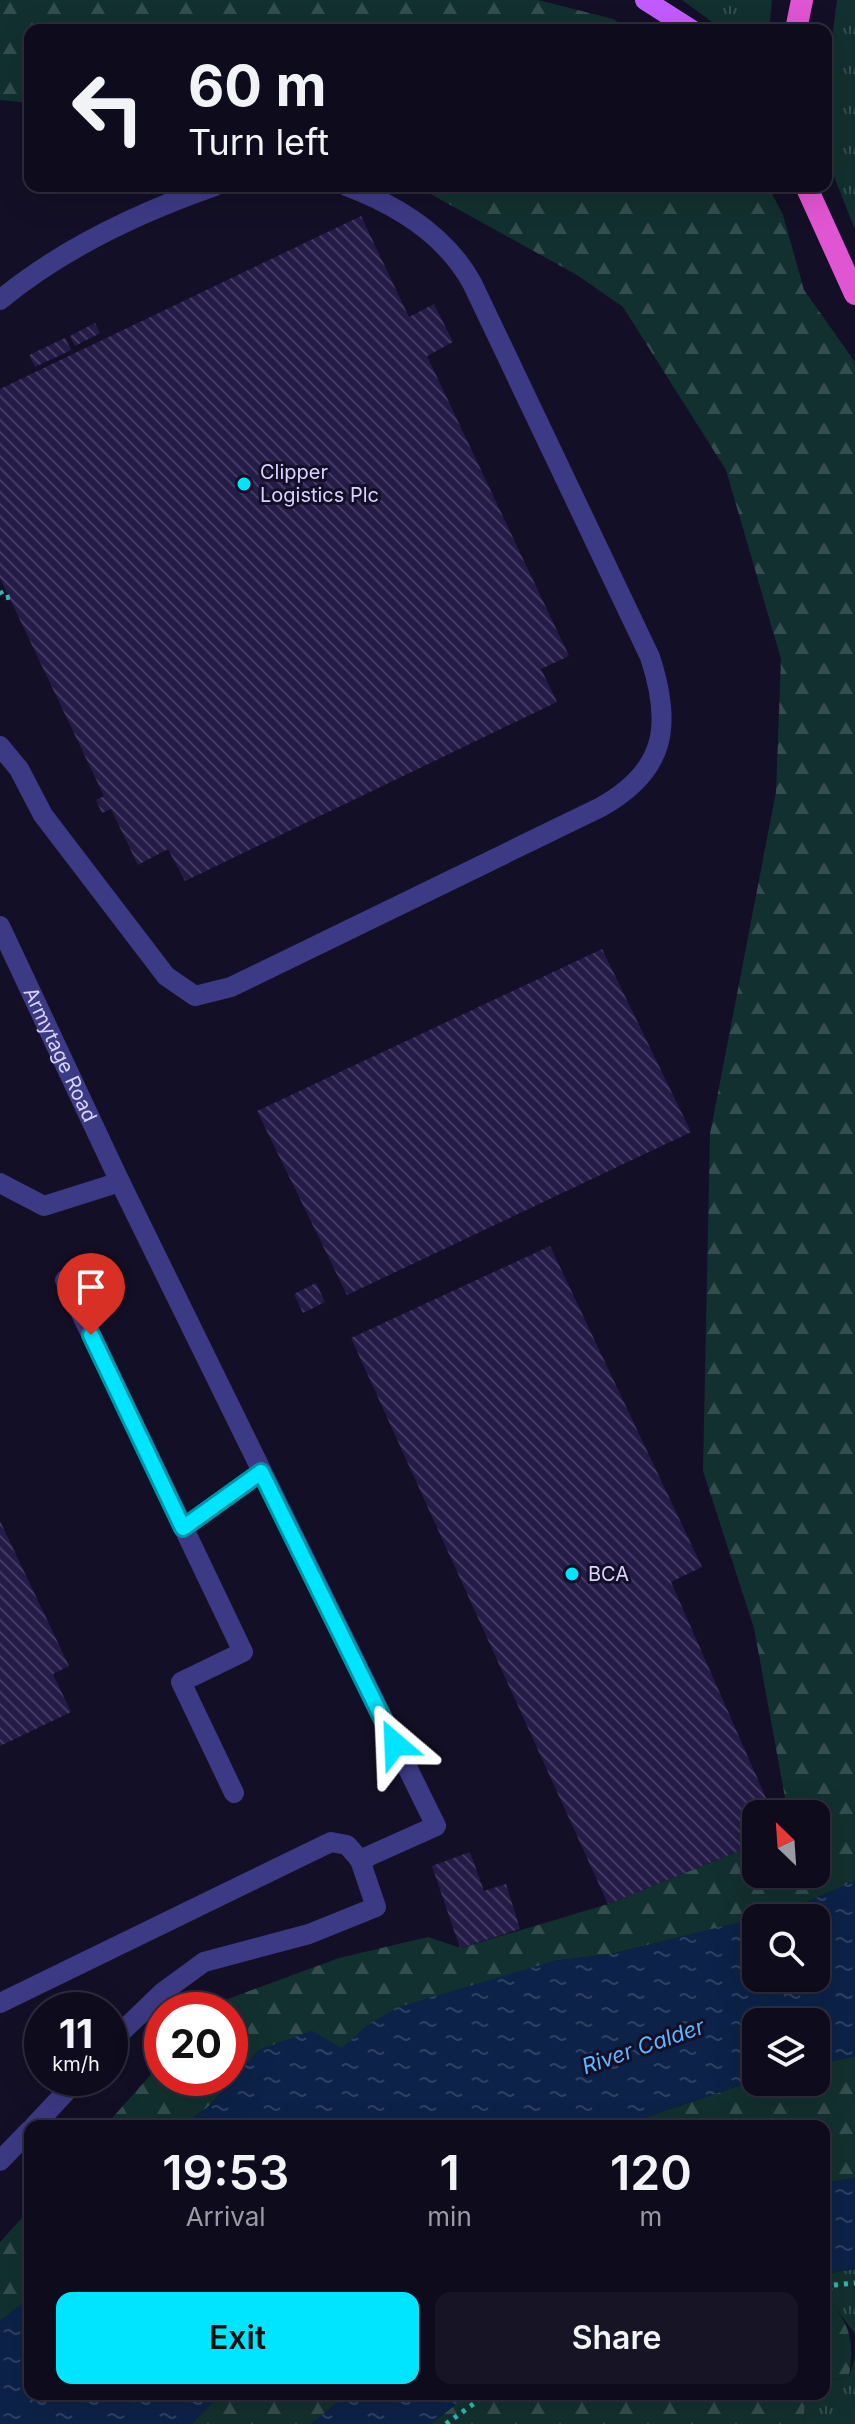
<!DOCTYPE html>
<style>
:root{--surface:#0e0b1c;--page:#171425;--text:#f1f3f6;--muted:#9b9ba3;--line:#2e2b3b;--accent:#00e5ff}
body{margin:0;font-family:Inter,sans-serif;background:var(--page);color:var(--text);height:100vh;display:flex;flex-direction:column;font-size:30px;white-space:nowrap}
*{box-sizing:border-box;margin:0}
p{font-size:26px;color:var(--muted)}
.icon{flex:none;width:44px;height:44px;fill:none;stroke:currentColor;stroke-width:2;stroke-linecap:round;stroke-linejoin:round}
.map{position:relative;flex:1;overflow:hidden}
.drawer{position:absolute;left:24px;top:2120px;width:806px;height:280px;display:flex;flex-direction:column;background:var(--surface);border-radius:16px;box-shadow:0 8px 32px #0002,0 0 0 2px var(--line)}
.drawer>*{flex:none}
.hud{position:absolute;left:24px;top:24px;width:808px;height:168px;border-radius:16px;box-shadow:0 8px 32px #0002,0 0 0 2px var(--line);background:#0e0b1c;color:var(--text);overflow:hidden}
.needle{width:52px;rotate:335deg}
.controls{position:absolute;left:742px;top:1800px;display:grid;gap:16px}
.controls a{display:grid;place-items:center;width:88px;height:88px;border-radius:16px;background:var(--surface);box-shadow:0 8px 32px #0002,0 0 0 2px var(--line);font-size:40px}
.speed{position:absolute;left:24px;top:1992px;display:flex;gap:16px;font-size:40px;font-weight:700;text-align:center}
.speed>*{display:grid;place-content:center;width:104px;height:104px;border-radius:50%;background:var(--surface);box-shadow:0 8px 32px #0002,0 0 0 2px var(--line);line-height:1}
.speed small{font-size:20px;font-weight:400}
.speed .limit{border:12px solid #d22;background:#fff;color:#111}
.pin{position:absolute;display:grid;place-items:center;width:68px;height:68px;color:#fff;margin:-82px -34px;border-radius:50% 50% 50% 0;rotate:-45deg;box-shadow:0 0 8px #0007}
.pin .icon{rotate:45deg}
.me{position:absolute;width:88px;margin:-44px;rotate:334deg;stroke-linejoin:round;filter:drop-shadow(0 0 6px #0008)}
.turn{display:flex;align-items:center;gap:28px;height:168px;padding:0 32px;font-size:36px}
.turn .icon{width:104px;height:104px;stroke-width:2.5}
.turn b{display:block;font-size:56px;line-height:68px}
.eta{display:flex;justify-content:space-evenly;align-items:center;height:136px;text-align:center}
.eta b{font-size:48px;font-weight:600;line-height:56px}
.action{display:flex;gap:16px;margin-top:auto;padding:16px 32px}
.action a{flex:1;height:92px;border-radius:16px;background:var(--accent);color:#111;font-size:32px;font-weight:600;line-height:92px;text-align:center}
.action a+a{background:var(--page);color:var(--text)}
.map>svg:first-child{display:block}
.grass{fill:url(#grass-tufts)}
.forest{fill:url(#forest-firs)}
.water{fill:url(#water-ripples)}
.building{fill:url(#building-back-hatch)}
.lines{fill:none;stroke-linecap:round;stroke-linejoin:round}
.path{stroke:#2fb8b0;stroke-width:5;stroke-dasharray:4 6;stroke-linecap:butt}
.service{stroke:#3d3a85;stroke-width:20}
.minor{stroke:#3d3a85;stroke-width:20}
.primary{stroke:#c25bff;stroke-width:20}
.trunk{stroke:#e055d1;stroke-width:22}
.route-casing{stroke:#0095a6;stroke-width:20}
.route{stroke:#00e5ff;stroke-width:14}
.poi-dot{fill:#00e5ff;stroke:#130f26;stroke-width:3}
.labels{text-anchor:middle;stroke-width:6;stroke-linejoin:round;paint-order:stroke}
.poi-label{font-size:20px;fill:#d9d4ff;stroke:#130f26;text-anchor:start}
.street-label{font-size:20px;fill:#d9d4ff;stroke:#130f26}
.water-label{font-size:22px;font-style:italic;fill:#62b6ff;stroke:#130f26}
</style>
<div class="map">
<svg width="855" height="2424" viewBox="0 0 855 2424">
<defs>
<pattern id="grass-tufts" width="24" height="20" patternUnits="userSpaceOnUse" patternTransform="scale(2)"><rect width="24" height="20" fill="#12302f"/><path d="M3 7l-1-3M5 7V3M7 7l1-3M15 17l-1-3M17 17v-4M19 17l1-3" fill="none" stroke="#344d4e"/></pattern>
<pattern id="forest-firs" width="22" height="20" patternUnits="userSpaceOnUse" patternTransform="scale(2)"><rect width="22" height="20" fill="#12302f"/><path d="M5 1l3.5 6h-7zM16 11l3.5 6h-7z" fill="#344d4e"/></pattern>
<pattern id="water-ripples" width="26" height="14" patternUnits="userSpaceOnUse" patternTransform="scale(2)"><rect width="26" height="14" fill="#0c2248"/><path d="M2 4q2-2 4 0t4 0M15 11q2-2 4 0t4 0" fill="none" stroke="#2f4163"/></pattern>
<pattern id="building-back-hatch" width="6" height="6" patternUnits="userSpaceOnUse" patternTransform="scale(2)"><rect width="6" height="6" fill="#241b47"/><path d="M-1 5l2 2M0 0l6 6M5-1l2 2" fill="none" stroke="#433b63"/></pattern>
</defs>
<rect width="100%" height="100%" fill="#130f26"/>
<g class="grass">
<path d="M682,0H772L769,30H723Z"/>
<path d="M837,0H855V230L832,171L827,77Z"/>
<path d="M855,2269V2334L824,2293V2274Z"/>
<path d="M855,2357V2424H803L806,2394H824V2381L849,2377Z"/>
</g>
<g class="forest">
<path d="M0,0H538L613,19L631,30H30V103L0,100Z"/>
<path d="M416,186H768L783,215L804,290L855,362V1881L786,1911L611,1954L554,1961L369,2024L342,2049L312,2031L259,2050L208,2107L182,2126H105L162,2062V2078H230V2010H209L214,2004L339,1958L428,1937L461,1948L608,1904L756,1844V1874H816V1814H788L754,1628L703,1471L710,1134L776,792L781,659L726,470L623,307L577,275Z"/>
<path d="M855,2056V2178L824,2183V2126H620L756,2080L816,2082V2065Z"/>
<path d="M30,2209V2298L0,2321V2242Z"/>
<path d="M824,2293C849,2325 855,2335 849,2377L824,2381Z"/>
<path d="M220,2394H348L311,2424H192Z"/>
<path d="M469,2394H806L803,2424H431Z"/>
</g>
<g class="water">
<path d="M855,1881V2056L816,2065V2022H756V2080L620,2126H182L208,2107L259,2050L312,2031L342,2048L369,2024L398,2007L554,1961L611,1954L756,1918V1978H816V1918H758L786,1911Z"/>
<path d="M855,2178V2269L824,2274V2183Z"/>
<path d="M30,2298V2394H220L192,2424H0V2321Z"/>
<path d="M348,2394H469L431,2424H311Z"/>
</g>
<g class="building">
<path d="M361,216L409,317L434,304L453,342L427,356L569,656L541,669L557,702L185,881L168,849L138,865L111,809L102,813L96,800L104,796L0,578V389Z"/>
<path d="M95,323L100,333L75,346L70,336Z"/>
<path d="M65,338L71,350L35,367L29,355Z"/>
<path d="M602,949L691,1132L347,1295L257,1111Z"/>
<path d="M550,1246L702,1567L671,1582L773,1814H756V1844L608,1904L351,1338Z"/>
<path d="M316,1283L325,1302L303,1313L294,1294Z"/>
<path d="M0,1521L69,1666L53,1674L71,1712L0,1746Z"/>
<path d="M470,1852L484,1891L506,1884L520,1929L460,1948L432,1866Z"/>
</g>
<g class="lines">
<g class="path">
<path d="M0,591L4,598L10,597"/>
<path d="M824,2286L855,2283"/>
<path d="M446,2424L487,2394"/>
</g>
<g class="service">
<path d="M0,300C62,249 140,212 215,186"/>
<path d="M0,746L19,769L43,815L166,976L195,996L231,987L601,807C667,770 672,724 650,657L472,283C445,234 397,205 346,186"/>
<path d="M0,1183L44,1206L120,1182L436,1826L360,1860L347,1845L331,1842L0,2003"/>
<path d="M65,1280L243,1652L181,1682L234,1793"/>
<path d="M183,1528L261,1472"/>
<path d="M110,2043L163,1992L204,1962L309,1934L376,1907L360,1860"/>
<path d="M34,2126L79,2078"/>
<path d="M0,2161L30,2130"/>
</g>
<path class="minor" id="s1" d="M0,926L120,1182"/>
<path class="primary" d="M645,0L692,30"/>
<g class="trunk">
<path d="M796,30L802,0"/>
<path d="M806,186L855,294"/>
</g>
</g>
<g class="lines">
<g class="route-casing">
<path id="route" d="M91,1335L183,1528L261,1472L395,1744"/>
</g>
<use href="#route" class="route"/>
</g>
<g class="poi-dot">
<circle cx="244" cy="484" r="8"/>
<circle cx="572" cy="1574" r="8"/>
</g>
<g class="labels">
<g class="poi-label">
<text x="260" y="479">Clipper<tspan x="260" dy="23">Logistics Plc</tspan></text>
<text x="588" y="1581">BCA</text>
</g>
<g class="street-label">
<text dy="7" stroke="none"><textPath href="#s1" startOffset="142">Armytage Road</textPath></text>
</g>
<g class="water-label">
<text transform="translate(643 2046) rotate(-19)" y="8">River Calder</text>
</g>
</g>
</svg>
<div class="controls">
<a><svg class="needle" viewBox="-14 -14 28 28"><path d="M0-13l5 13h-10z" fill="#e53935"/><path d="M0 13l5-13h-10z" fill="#9b9ba3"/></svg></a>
<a><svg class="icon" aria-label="search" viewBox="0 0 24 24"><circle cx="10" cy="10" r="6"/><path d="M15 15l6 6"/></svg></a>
<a><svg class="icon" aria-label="layers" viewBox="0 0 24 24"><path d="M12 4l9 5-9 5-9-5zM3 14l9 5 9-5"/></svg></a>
</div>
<div class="speed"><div>11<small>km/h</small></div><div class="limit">20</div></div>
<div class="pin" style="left:91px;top:1335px;background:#d93025"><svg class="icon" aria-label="arrive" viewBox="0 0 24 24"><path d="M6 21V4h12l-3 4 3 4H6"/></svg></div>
<svg class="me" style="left:395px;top:1744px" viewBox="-20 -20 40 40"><path d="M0-17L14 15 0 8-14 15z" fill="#00e5ff" stroke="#fff" stroke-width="4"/></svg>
<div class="hud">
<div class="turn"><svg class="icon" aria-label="left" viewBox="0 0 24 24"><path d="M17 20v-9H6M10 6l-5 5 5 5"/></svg><div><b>60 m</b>Turn left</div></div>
</div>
<section class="drawer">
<div class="eta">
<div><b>19:53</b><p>Arrival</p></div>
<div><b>1</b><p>min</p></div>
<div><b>120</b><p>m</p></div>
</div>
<div class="action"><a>Exit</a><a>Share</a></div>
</section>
</div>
